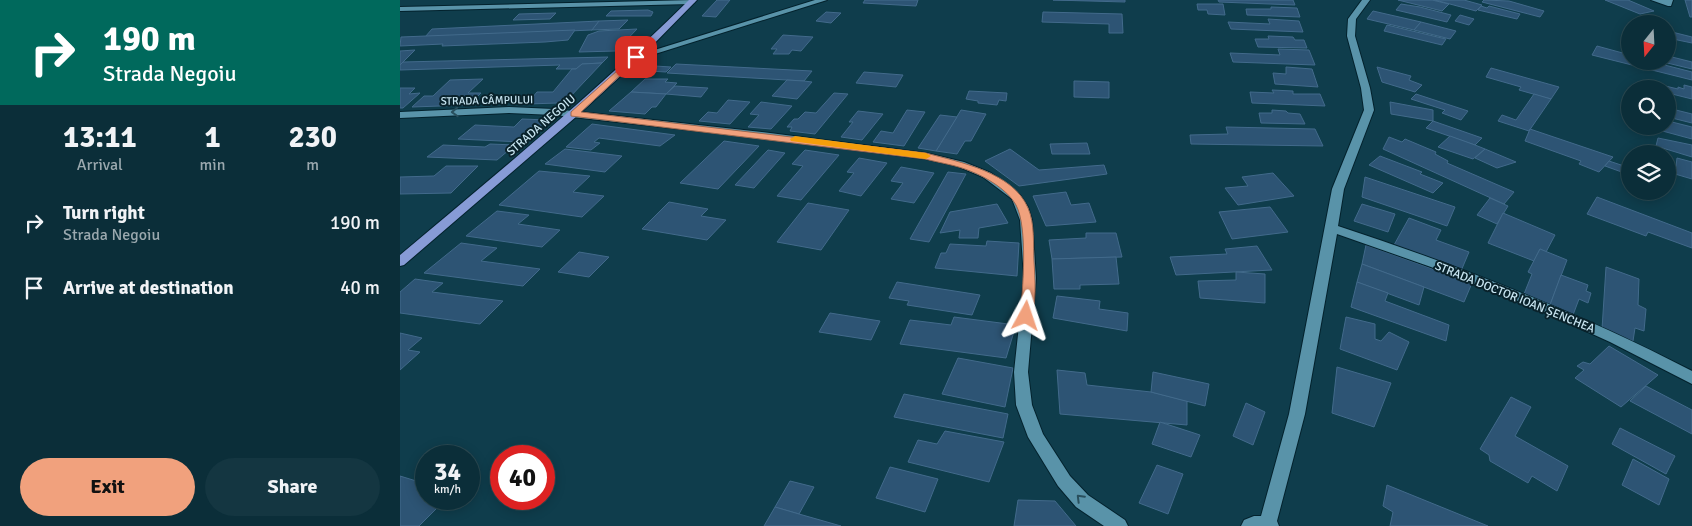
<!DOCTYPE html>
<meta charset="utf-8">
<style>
:root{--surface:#0b2e39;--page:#143641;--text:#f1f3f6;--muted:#9aa8ae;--line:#2b4a53;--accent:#f1a17d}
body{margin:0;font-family:Signika,sans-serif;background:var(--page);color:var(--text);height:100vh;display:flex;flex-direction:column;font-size:19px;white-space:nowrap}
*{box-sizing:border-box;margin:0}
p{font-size:16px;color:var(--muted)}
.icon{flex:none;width:28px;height:28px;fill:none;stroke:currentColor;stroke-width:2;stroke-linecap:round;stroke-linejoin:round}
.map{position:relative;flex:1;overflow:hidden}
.sheet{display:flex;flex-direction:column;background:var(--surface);width:400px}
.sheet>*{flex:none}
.hud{background:#00695c;color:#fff;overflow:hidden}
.needle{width:32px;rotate:198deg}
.tools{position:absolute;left:1221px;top:15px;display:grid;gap:10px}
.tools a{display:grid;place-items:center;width:55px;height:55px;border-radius:50%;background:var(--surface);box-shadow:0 2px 12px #0003,0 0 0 1px var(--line);font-size:25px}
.speed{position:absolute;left:15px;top:445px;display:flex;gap:10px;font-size:25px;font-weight:700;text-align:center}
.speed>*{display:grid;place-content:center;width:65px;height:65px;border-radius:50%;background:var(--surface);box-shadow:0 2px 12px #0003,0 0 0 1px var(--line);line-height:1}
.speed small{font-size:12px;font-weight:400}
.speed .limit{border:8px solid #d22;background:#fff;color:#111}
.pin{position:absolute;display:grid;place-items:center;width:42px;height:42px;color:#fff;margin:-21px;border-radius:10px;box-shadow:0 2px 8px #0006}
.me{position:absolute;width:55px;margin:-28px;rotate:5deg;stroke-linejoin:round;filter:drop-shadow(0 0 4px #0008)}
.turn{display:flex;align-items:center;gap:18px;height:105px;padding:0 20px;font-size:22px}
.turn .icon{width:65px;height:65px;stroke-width:2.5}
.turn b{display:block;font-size:35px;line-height:42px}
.eta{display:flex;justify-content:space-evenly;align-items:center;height:85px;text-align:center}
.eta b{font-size:30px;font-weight:700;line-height:35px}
.button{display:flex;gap:10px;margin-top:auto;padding:10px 20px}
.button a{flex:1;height:58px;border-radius:30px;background:var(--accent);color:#111;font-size:20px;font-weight:700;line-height:58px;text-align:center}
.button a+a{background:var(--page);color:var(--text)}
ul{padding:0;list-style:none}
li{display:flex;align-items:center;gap:15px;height:65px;padding:0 20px}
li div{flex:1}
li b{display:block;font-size:19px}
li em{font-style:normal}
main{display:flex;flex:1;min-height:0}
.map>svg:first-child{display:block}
.building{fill:#2d5474;stroke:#426a8b}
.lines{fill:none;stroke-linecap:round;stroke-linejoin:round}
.minor-casing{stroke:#03222d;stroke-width:2}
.major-casing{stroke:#03222d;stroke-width:2}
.minor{fill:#5993a9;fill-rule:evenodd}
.major{fill:#879bd6;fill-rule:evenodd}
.oneway{stroke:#294f5d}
.route{fill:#f1a17d;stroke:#9d6951}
.slow{fill:#f59e0b}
.labels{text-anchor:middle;stroke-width:4;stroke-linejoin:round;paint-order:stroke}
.far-street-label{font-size:11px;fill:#c9e6f2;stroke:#09222b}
.street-label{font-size:12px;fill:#c9e6f2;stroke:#09222b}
</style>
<main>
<section class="sheet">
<div class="hud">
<div class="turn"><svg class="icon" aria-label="right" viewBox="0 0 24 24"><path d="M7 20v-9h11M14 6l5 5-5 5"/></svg><div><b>190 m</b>Strada Negoiu</div></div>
</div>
<div class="eta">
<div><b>13:11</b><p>Arrival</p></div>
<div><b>1</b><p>min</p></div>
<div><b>230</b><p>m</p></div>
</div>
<ul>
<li><svg class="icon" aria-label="right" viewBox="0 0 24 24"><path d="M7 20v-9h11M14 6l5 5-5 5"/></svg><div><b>Turn right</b><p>Strada Negoiu</p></div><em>190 m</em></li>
<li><svg class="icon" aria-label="arrive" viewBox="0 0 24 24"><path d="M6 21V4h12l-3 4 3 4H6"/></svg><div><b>Arrive at destination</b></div><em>40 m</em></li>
</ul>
<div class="button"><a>Exit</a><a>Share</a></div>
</section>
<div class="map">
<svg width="1292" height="526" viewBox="0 0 1292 526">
<rect width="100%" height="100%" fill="#0f3d4c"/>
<g class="building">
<path d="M317,0H330L316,17L302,16Z"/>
<path d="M465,0H518L516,6L463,3Z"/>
<path d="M653,0H725V2Z"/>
<path d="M818,0H893L895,5L819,2Z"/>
<path d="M998,0H1032L1049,4L1042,11Z"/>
<path d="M1035,0H1064L1082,5L1076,11Z"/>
<path d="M1084,0L1109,1L1144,11L1140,17L1082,2Z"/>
<path d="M1205,0H1228L1254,11L1240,14Z"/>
<path d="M1285,0H1292V17H1290Z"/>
<path d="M797,4H823L825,15L808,14L807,10H798Z"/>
<path d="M1001,4L1020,7L1051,15L1047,22L996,10Z"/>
<path d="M1081,6L1087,8L1089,6L1120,14L1117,19L1078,10Z"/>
<path d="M871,7L897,8L900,17L847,15L846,9H871Z"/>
<path d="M248,10L253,12L251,16H206L211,11Z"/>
<path d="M973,11L1021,22L1014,30L967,19Z"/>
<path d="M426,12L441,13L431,23L416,21Z"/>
<path d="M643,12L722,14L723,33H709V24L642,22Z"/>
<path d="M156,13L150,19L113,20L119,14Z"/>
<path d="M1060,15L1074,19L1069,25L1055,21Z"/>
<path d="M868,19L899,21L903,32L831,29L828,22L870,24Z"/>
<path d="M228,20L219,29L191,30L199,21Z"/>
<path d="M199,21L192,30L25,37L32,29Z"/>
<path d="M1021,22L1056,31L1050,39L1014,30Z"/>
<path d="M987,25L1046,39L1042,45L984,31Z"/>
<path d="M237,29L216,51L179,52L188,35L199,31Z"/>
<path d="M175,30L168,40L145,42L42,46L43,44L0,46L1,37Z"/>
<path d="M1268,31L1292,37V43L1268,38Z"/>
<path d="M383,35L413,37L401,51L392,50L389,54H373L377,49H371Z"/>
<path d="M868,36L893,37L895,40H904L907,48L858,47L855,39H869Z"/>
<path d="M1197,46L1230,55V61H1234L1232,65L1192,55Z"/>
<path d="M878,49L909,50L915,65L833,62L830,53L880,55Z"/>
<path d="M15,50L0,65V51Z"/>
<path d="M1268,56L1292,62V69L1259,61H1268Z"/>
<path d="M208,57L202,63L182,64L176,69H156L160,65L0,70V65L3,62Z"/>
<path d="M1234,61H1249L1292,72V80L1232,65Z"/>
<path d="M202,63L169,98L158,103L127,104L137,92H153L172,69H176L182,64Z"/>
<path d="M276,64L412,71L404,81L267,73Z"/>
<path d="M255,66L271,67L266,72L249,71Z"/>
<path d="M886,67L912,69L918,87L875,84L873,73L886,74Z"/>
<path d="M977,67L1011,76L1009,80L1022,85L1015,92L982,82Z"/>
<path d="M1091,68L1159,87L1151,99L1119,90L1121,87L1086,77Z"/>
<path d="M464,72L503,75L496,87L456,83Z"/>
<path d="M83,79L68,93H81L69,105L12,107L24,96H33L50,80Z"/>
<path d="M245,79H268L265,82L277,83L266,94L231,92Z"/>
<path d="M387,80L404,81L412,82L397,99L372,96Z"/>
<path d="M674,81L709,82V98L674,97Z"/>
<path d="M1244,81L1278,89V87L1284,89V85L1292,87V99L1268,93V89L1243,87Z"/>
<path d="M275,86L308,88L301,97L266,94Z"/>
<path d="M0,88H15L9,94L20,93L3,108H0Z"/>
<path d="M872,90L893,91V94H920L925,106L852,103L850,92L874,93Z"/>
<path d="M569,91L607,93L606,101L599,100L597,105L578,103V101L566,99Z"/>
<path d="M231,92L266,94L256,107H252L245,114L209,111Z"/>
<path d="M434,93L448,94L415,134L390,131L392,127H387L394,119H398L405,112L416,113Z"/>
<path d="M1016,94L1068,111L1061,120L1042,113L1045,110L1011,99Z"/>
<path d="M1134,94L1151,99L1129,131L1098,121L1102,115L1116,120Z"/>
<path d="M328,100L350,102L330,124L299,121L308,112L317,113Z"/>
<path d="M361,102L392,106L371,129L348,127L359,115L350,114Z"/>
<path d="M990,102L1033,110V121L991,114Z"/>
<path d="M1268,108L1292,114V123L1268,117Z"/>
<path d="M507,110L525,112L504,146L473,142L481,131L493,133Z"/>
<path d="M561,110L586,114L571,141H565L557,154L536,151Z"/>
<path d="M872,110L886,111L888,113L900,114L905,124L861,123L859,113H872Z"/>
<path d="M458,111L483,114L462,140L441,137L453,122H449Z"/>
<path d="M540,115L557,117L536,151L518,148Z"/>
<path d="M122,119L147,120L122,142L58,139L75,125L114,127Z"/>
<path d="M1033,121L1082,138L1075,145L1026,128Z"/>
<path d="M1268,121L1292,127V139L1244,126H1268Z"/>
<path d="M192,124L275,135L260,146L199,138L194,142L200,143L191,150L166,147Z"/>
<path d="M826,127L915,129L923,146L791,144L790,135L828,134Z"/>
<path d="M1130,129L1213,157L1199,172L1179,164L1181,161L1125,141Z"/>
<path d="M1050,136L1075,145L1085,149L1073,159L1038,147Z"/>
<path d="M989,137L1002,142L1005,139L1036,152L1035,154L1048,161L1047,163L1114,192L1104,204L983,149Z"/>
<path d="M1258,138L1292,145V157L1256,146Z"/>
<path d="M324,141L359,146L318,189L280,183Z"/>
<path d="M687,143L690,154H652L650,144Z"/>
<path d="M90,144L115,145L97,160L27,157L43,145L85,147Z"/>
<path d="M165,149L222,156L205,172L145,164Z"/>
<path d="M610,149L639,170L704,165L707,174L619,186L585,161Z"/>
<path d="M1085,149L1116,162L1097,168L1075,158Z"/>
<path d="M368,150L385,153L354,188L335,185Z"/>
<path d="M405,150L439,155L401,200L377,196L403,166L392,164Z"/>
<path d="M980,156L1022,172L1020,174L1043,183L1033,193L969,165Z"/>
<path d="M459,158L487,163L461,196L439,191L454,173L447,172Z"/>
<path d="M1277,158L1292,162V179L1275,174Z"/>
<path d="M1209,161L1230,168V175L1205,166Z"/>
<path d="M46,166H78L51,193L0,194V177L34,176Z"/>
<path d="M501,167L534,173L514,203L491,199L503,183L491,181Z"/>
<path d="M139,171L190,176L173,192L204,196L182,217L99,205Z"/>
<path d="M548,172L566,174L529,242L510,239Z"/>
<path d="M873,173L894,196L838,205L825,188L848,186L842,177Z"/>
<path d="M965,177L1055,207L1047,226L962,197Z"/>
<path d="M666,192L671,205L689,203L696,222L646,226L633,196Z"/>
<path d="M1197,197L1292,233V248L1248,232L1246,236L1187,214Z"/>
<path d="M1090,198L1108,206L1097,224L1077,215Z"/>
<path d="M269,202L308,209L301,216L326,220L307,240L242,229Z"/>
<path d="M408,203L449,210L421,250L377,242Z"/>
<path d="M597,204L608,223L579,228L578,238H559L560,230L540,233L550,212Z"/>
<path d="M962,204L995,214L988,232L954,221Z"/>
<path d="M870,207L888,232L832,239L819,212Z"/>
<path d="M97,211L129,215L118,224L160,230L142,247L66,236Z"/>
<path d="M1103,213L1155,235L1146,252L1140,249L1134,261L1088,243Z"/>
<path d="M1009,218L1041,230L1036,240L1069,252L1061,271L994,245Z"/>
<path d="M686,233H716L722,257L652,259L649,240L686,238Z"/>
<path d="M587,241L619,243L617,276L535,268L541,253H546L550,244L586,246Z"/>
<path d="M61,243L97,248L81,261L140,269L123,286L24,273Z"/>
<path d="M966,245L1072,283L1064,302L962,264Z"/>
<path d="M857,246L872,270L776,275L770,257L827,254L825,249Z"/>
<path d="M1140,249L1167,260L1150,305L1124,294L1132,274L1128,272Z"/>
<path d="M179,252L209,257L189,277L158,272Z"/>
<path d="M716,257L719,284L680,285V289H654L652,259Z"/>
<path d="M962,264L1024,287L1019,305L957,282Z"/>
<path d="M1206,267L1239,279L1238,305L1246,309L1244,331L1235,328L1233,341L1202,329Z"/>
<path d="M836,272L865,274V303L800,298L798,281L836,280Z"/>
<path d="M1161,275L1188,285L1186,291L1191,293L1188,303L1179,299L1173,315L1150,305Z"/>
<path d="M15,279L43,283L32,292L103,301L80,324L0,313V292Z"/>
<path d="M497,282L580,295L572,315L507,305L509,301L489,298Z"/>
<path d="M957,282L988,293L985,301L1049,325L1046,341L951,307Z"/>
<path d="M657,296L700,301L699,309L728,313L727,331L653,318Z"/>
<path d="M430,313L480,321L471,340L419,332Z"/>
<path d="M554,317L616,325L606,358L500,344L510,320L551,325Z"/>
<path d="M946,317L975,324V339L981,341L989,332L1009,342L997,370L940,349Z"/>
<path d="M0,333L22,338L8,350L20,352L0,370Z"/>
<path d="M1209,346L1258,375L1221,407L1175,378L1184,370L1177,366L1183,362L1190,364Z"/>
<path d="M558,358L613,368L605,407L542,394Z"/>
<path d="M937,367L991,383L974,427L932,413Z"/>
<path d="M657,370L685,373L687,385L751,392L787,401V425L660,414Z"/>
<path d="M753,372L809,384L805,406L751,392Z"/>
<path d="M1246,386L1292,410V434L1230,401Z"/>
<path d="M504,394L608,414L603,438L494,417Z"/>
<path d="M1111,397L1131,407L1115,436L1168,466L1157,491L1132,476L1128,483L1090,461L1089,455L1080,449Z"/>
<path d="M846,403L865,412L853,445L833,436Z"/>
<path d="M760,422L800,435L791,457L752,444Z"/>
<path d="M1220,428L1275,456L1266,474L1212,444Z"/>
<path d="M545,431L604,442L589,482L508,462L518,440L537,444Z"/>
<path d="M1233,459L1269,479L1259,505L1222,485Z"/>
<path d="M757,465L783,474L768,514L739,503Z"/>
<path d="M490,467L538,479L525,512L476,498Z"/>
<path d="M0,476L26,484V499H36L31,504L39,506L19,526H0Z"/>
<path d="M390,481L414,487L399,514L375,507Z"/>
<path d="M987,485L1088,526H990L993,512L983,506Z"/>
<path d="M618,500L655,501L676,526H614Z"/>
<path d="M375,507L399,514L441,526H364Z"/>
</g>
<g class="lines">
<g class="minor-casing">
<g id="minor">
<path d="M294,0L295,2L291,4L0,11V7Z"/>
<path d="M415,0H427L239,59L232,57Z"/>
<path d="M962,0H970L956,19L955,36L970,88L974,110L944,189L938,226C1060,266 1178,312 1292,371V384L1210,342L1133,307L1031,267L937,234L905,414L877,521L879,526H841L844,520L854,516H861L889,414L932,189L964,110L961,88L947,36L948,19Z"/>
<path d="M1251,0H1273L1271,6H1268Z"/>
<path d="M109,107L154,109L370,133L526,153L564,162L591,173L620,195L628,207L632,220L636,278L628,372L632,405L643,434L670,476L688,495L725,520L728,526H704L676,507L658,486L628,437L616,405L614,372L624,278L620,220L612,199L583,177L557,166L526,159L370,139L154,115L109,113L0,118V112Z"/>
</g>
</g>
<g class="major-casing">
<path id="major" d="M289,0H297L239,59L177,116L4,265L0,266V255C99,172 197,91 289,0Z"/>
</g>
<use href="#minor" class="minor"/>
<use href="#major" class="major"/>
</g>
<defs><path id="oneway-chevron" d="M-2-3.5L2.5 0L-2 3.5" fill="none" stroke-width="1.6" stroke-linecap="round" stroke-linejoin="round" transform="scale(1.25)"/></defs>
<g class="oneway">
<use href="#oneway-chevron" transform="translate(55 112) rotate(178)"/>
<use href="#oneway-chevron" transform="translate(680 498) rotate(-135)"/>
</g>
<path class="route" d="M236,54L240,57L239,58L181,112L526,153C559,162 613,172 628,208C635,224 633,244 634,262C635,276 637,307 630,319H622L620,316C623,290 628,227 616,205C608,190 586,177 570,171C556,165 540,163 525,159L171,116V112Z"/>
<path class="slow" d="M395,136L526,153L531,156L526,159L391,141L390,139Z"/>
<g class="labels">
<g class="far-street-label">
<text transform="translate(87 100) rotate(-1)" y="4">STRADA CÂMPULUI</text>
</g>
<g class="street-label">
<text transform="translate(141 125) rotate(-41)" y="4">STRADA NEGOIU</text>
<text transform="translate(1115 297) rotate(22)" y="4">STRADA DOCTOR IOAN ȘENCHEA</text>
</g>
</g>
</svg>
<div class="tools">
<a><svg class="needle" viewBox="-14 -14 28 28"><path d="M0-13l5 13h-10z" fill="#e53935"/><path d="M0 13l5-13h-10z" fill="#9aa8ae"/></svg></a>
<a><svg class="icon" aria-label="search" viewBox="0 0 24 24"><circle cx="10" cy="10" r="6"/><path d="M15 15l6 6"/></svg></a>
<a><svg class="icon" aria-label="layers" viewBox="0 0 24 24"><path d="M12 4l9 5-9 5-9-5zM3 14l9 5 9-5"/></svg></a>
</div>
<div class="speed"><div>34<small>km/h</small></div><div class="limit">40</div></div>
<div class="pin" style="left:236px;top:57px;background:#d93025"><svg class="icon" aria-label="arrive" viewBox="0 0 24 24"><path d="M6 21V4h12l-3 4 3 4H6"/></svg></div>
<svg class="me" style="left:626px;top:316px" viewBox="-20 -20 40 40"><path d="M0-17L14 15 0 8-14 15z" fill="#f1a17d" stroke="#fff" stroke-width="4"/></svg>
</div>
</main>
